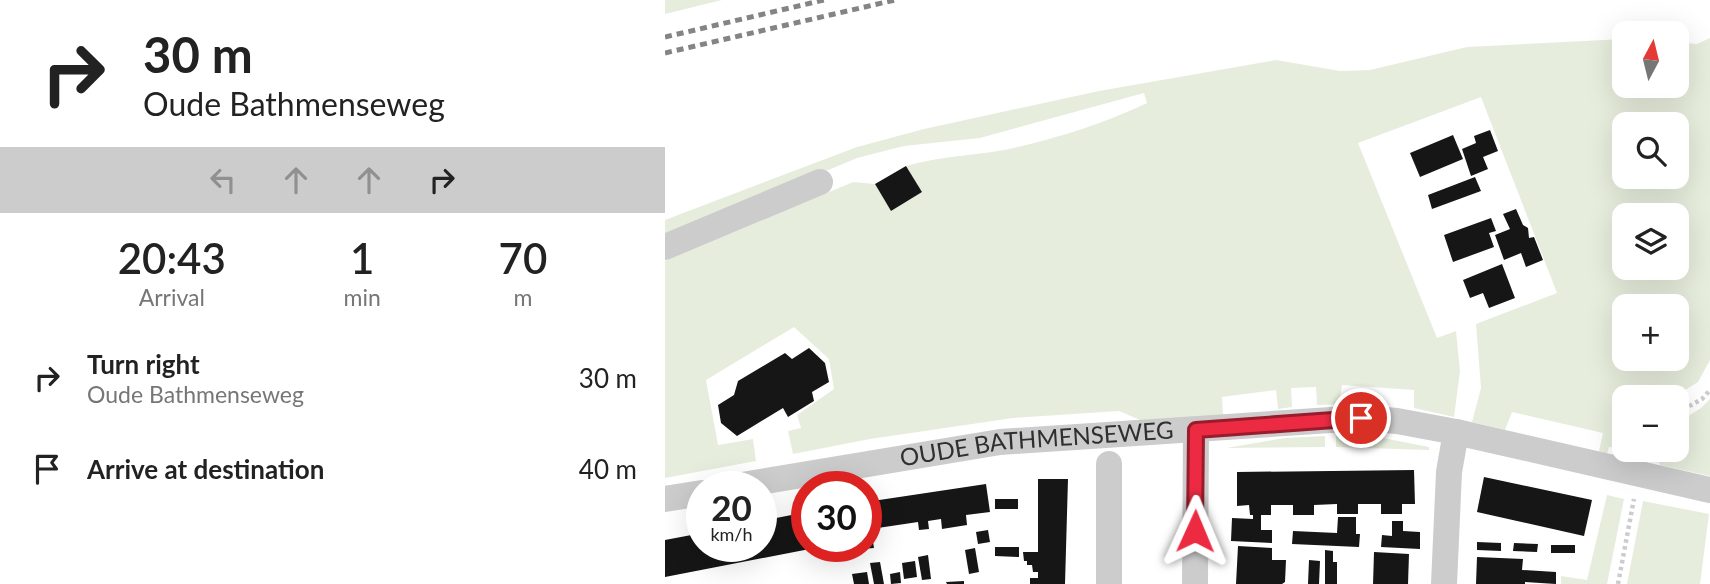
<!DOCTYPE html>
<meta charset="utf-8">
<style>
:root{--surface:#fff;--page:#f6f6f6;--text:#222;--muted:#767676}
body{margin:0;font-family:Lato,sans-serif;background:var(--page);color:var(--text);height:100vh;display:flex;flex-direction:column;font-size:26px;white-space:nowrap}
*{box-sizing:border-box;margin:0}
p{font-size:23px;color:var(--muted)}
.icon{flex:none;width:38px;height:38px;fill:none;stroke:currentColor;stroke-width:2;stroke-linecap:round;stroke-linejoin:round}
.map{position:relative;flex:1;overflow:hidden}
.details{display:flex;flex-direction:column;background:var(--surface);width:665px}
.details>*{flex:none}
.top-card{background:#fff;color:var(--text);overflow:hidden}
.needle{width:46px;rotate:7deg}
.buttons{position:absolute;left:947px;top:21px;display:grid;gap:14px}
.buttons a{display:grid;place-items:center;width:77px;height:77px;border-radius:14px;background:var(--surface);box-shadow:0 7px 28px #0002;font-size:35px}
.speed{position:absolute;left:21px;top:471px;display:flex;gap:14px;font-size:35px;font-weight:700;text-align:center}
.speed>*{display:grid;place-content:center;width:91px;height:91px;border-radius:50%;background:var(--surface);box-shadow:0 7px 28px #0002;line-height:1}
.speed small{font-size:18px;font-weight:400}
.speed .limit{border:10px solid #d22;background:#fff;color:#111}
.pin{position:absolute;display:grid;place-items:center;width:60px;height:60px;color:#fff;margin:-30px;border:4px solid #fff;border-radius:50%;box-shadow:0 2px 7px #0007}
.me{position:absolute;width:77px;margin:-38px;rotate:1deg;stroke-linejoin:round;filter:drop-shadow(0 0 5px #0008)}
.turn{display:flex;align-items:center;gap:24px;height:147px;padding:0 28px;font-size:32px}
.turn .icon{width:91px;height:91px;stroke-width:2.5}
.turn b{display:block;font-size:49px;line-height:60px}
.lanes{display:flex;align-items:center;height:66px;padding:0 28px;background:#0003;justify-content:center;gap:35px;direction:ltr}
.lanes .off{opacity:.35}
.eta{display:flex;justify-content:space-evenly;align-items:center;height:119px;text-align:center}
.eta b{font-size:42px;font-weight:600;line-height:49px}
ul{padding:0;list-style:none}
li{display:flex;align-items:center;gap:21px;height:91px;padding:0 28px}
li div{flex:1}
li b{display:block;font-size:26px}
li em{font-style:normal}
main{display:flex;flex:1;min-height:0}
.map>svg:first-child{display:block}
.green{fill:#e6eddc;fill-rule:evenodd}
.building{fill:#161616}
.lines{fill:none;stroke-linecap:round;stroke-linejoin:round}
.path{stroke:#ccc;stroke-width:4.5;stroke-dasharray:3.5 3.5;stroke-linecap:butt}
.minor{stroke:#ccc;stroke-width:26}
.rail{stroke:#848484;stroke-width:5;stroke-dasharray:7 5;stroke-linecap:butt}
.route-casing{stroke:#991c2c;stroke-width:18}
.route{stroke:#ec2b43;stroke-width:12}
.labels{text-anchor:middle;stroke-width:7;stroke-linejoin:round;paint-order:stroke}
.street-label{font-size:24px;fill:#2f2f2f;stroke:#fff}
</style>
<main>
<section class="details">
<div class="top-card">
<div class="turn"><svg class="icon" aria-label="right" viewBox="0 0 24 24"><path d="M7 20v-9h11M14 6l5 5-5 5"/></svg><div><b>30 m</b>Oude Bathmenseweg</div></div>
<div class="lanes"><svg class="icon off" aria-label="left" viewBox="0 0 24 24"><path d="M17 20v-9H6M10 6l-5 5 5 5"/></svg><svg class="icon off" aria-label="ahead" viewBox="0 0 24 24"><path d="M12 20V5M6 11l6-6 6 6"/></svg><svg class="icon off" aria-label="ahead" viewBox="0 0 24 24"><path d="M12 20V5M6 11l6-6 6 6"/></svg><svg class="icon" aria-label="right" viewBox="0 0 24 24"><path d="M7 20v-9h11M14 6l5 5-5 5"/></svg></div>
</div>
<div class="eta">
<div><b>20:43</b><p>Arrival</p></div>
<div><b>1</b><p>min</p></div>
<div><b>70</b><p>m</p></div>
</div>
<ul>
<li><svg class="icon" aria-label="right" viewBox="0 0 24 24"><path d="M7 20v-9h11M14 6l5 5-5 5"/></svg><div><b>Turn right</b><p>Oude Bathmenseweg</p></div><em>30 m</em></li>
<li><svg class="icon" aria-label="arrive" viewBox="0 0 24 24"><path d="M6 21V4h12l-3 4 3 4H6"/></svg><div><b>Arrive at destination</b></div><em>40 m</em></li>
</ul>
</section>
<div class="map">
<svg width="1045" height="584" viewBox="0 0 1045 584">
<rect width="100%" height="100%" fill="#fff"/>
<g class="green">
<path d="M0,0H57L0,14Z"/>
<path d="M1045,38V360L1033,382L1009,397H959V449L944,447L942,454L934,451L938,433L847,412L840,430L807,422L816,388L811,324L892,293L816,97L693,143L772,338L791,331L795,371L789,417L749,408V390L677,385L674,404L652,405L651,387L626,388L627,407L613,409L611,390L557,397L558,416L475,420L454,411L348,418L205,439L128,454L123,431L136,428L132,415L169,389L164,359L129,327L41,380L53,445L88,439L91,461L0,478V261L188,182L210,184L226,211L257,192L241,166C277,155 316,156 353,147C396,137 442,122 482,103L479,93L315,138L239,146L192,158L0,239V220L192,147L259,129L434,91L611,60L675,71L705,70L802,47L959,39V86H1012V42L1032,44ZM959,124H1012V177H959ZM959,215H1012V268H959ZM959,306H1012V359H959Z"/>
<path d="M1045,399V476L995,465L989,450H1012V423L1036,408Z"/>
<path d="M660,436V447L561,448L620,438Z"/>
<path d="M671,436L713,437L764,447V450L671,447Z"/>
<path d="M942,495L959,499L942,584H896V576L922,580Z"/>
<path d="M978,501L1044,514L1035,584H962Z"/>
</g>
<g class="building">
<path d="M825,130L833,151L818,157L823,169L806,176L797,149L811,143L809,136Z"/>
<path d="M788,135L798,159L755,177L745,153Z"/>
<path d="M241,166L257,192L226,211L210,184Z"/>
<path d="M810,177L816,191L767,209L763,195Z"/>
<path d="M851,209L858,225L863,228L864,238L869,237L878,260L861,267L856,253L839,260L830,235L845,229L838,214Z"/>
<path d="M826,218L831,231L824,233L829,247L788,262L779,235Z"/>
<path d="M837,264L850,298L824,308L818,293L805,298L798,280Z"/>
<path d="M144,348L160,363L164,382L147,392L149,401L123,417L118,408L72,436L56,423L53,405L69,395L73,381L120,353L127,359Z"/>
<path d="M749,470L750,504H737V514H716V504H693V514H672V504L649,505V515H628V505H606V515H596V530H607V543L566,541L567,518L588,519V515H585L584,505L572,506V472Z"/>
<path d="M819,477L927,500L919,536L812,512Z"/>
<path d="M373,479H403L400,584H365V578H373V572H368L367,565H362V561H359L358,552H373Z"/>
<path d="M321,484L325,512L301,515L302,525L277,529L276,519L263,521L264,529L254,530L253,522L206,529L209,548L197,549V546H201V502Z"/>
<rect x="330" y="499" width="23" height="10"/>
<path d="M142,512V546L155,547L0,577V540L37,533V546H96V521Z"/>
<path d="M673,517H691V534H695L694,547L627,544L628,531L672,533Z"/>
<path d="M727,521H738V531L755,532V549L716,547L717,535L727,536Z"/>
<path d="M323,530L325,542L313,544L311,532Z"/>
<path d="M812,542L836,543V551L812,550Z"/>
<path d="M849,543L873,544L872,552L848,551Z"/>
<rect x="886" y="545" width="24" height="8"/>
<path d="M573,546L607,548V560H621L620,582L617,584H571Z"/>
<path d="M330,547H354V557L330,556Z"/>
<path d="M310,548L314,572L304,574L300,550Z"/>
<path d="M660,550L668,551V562H672V584H660Z"/>
<path d="M709,552L744,554L743,584H708Z"/>
<path d="M263,555L266,579L257,580L253,557Z"/>
<path d="M812,557L858,559L857,570L891,572V584L860,582V584H811Z"/>
<path d="M644,560L655,561L654,584H643Z"/>
<path d="M250,561L252,577L239,579L237,563Z"/>
<path d="M215,562L219,584H209L205,563Z"/>
<path d="M202,572L204,584H189L187,574Z"/>
<path d="M235,572L236,583L226,584L225,574Z"/>
<path d="M299,581V584H282L281,582Z"/>
</g>
<g class="lines">
<g class="path">
<path d="M1012,413L1037,399L1045,390"/>
<path d="M953,584L969,499"/>
</g>
<g class="minor">
<path d="M0,247L155,182"/>
<path id="s1" d="M71,486L335,442L696,418L732,421L791,432L1045,490"/>
<path d="M0,499L37,493"/>
<path d="M444,584V464"/>
<path d="M530,584L531,430"/>
<path d="M779,584L784,472L791,432"/>
</g>
<g class="rail">
<path d="M0,37L159,0"/>
<path d="M0,53L230,0"/>
</g>
</g>
<g class="lines">
<g class="route-casing">
<path id="route" d="M530,531L531,430L696,418"/>
</g>
<use href="#route" class="route"/>
</g>
<g class="labels">
<g class="street-label">
<text dy="8" stroke="none"><textPath href="#s1" startOffset="304">OUDE BATHMENSEWEG</textPath></text>
</g>
</g>
</svg>
<div class="buttons">
<a><svg class="needle" viewBox="-14 -14 28 28"><path d="M0-13l5 13h-10z" fill="#e53935"/><path d="M0 13l5-13h-10z" fill="#767676"/></svg></a>
<a><svg class="icon" aria-label="search" viewBox="0 0 24 24"><circle cx="10" cy="10" r="6"/><path d="M15 15l6 6"/></svg></a>
<a><svg class="icon" aria-label="layers" viewBox="0 0 24 24"><path d="M12 4l9 5-9 5-9-5zM3 14l9 5 9-5"/></svg></a>
<a>+</a>
<a>−</a>
</div>
<div class="speed"><div>20<small>km/h</small></div><div class="limit">30</div></div>
<div class="pin" style="left:696px;top:418px;background:#d93025"><svg class="icon" aria-label="arrive" viewBox="0 0 24 24"><path d="M6 21V4h12l-3 4 3 4H6"/></svg></div>
<svg class="me" style="left:530px;top:531px" viewBox="-20 -20 40 40"><path d="M0-17L14 15 0 8-14 15z" fill="#ec2b43" stroke="#fff" stroke-width="4"/></svg>
</div>
</main>
